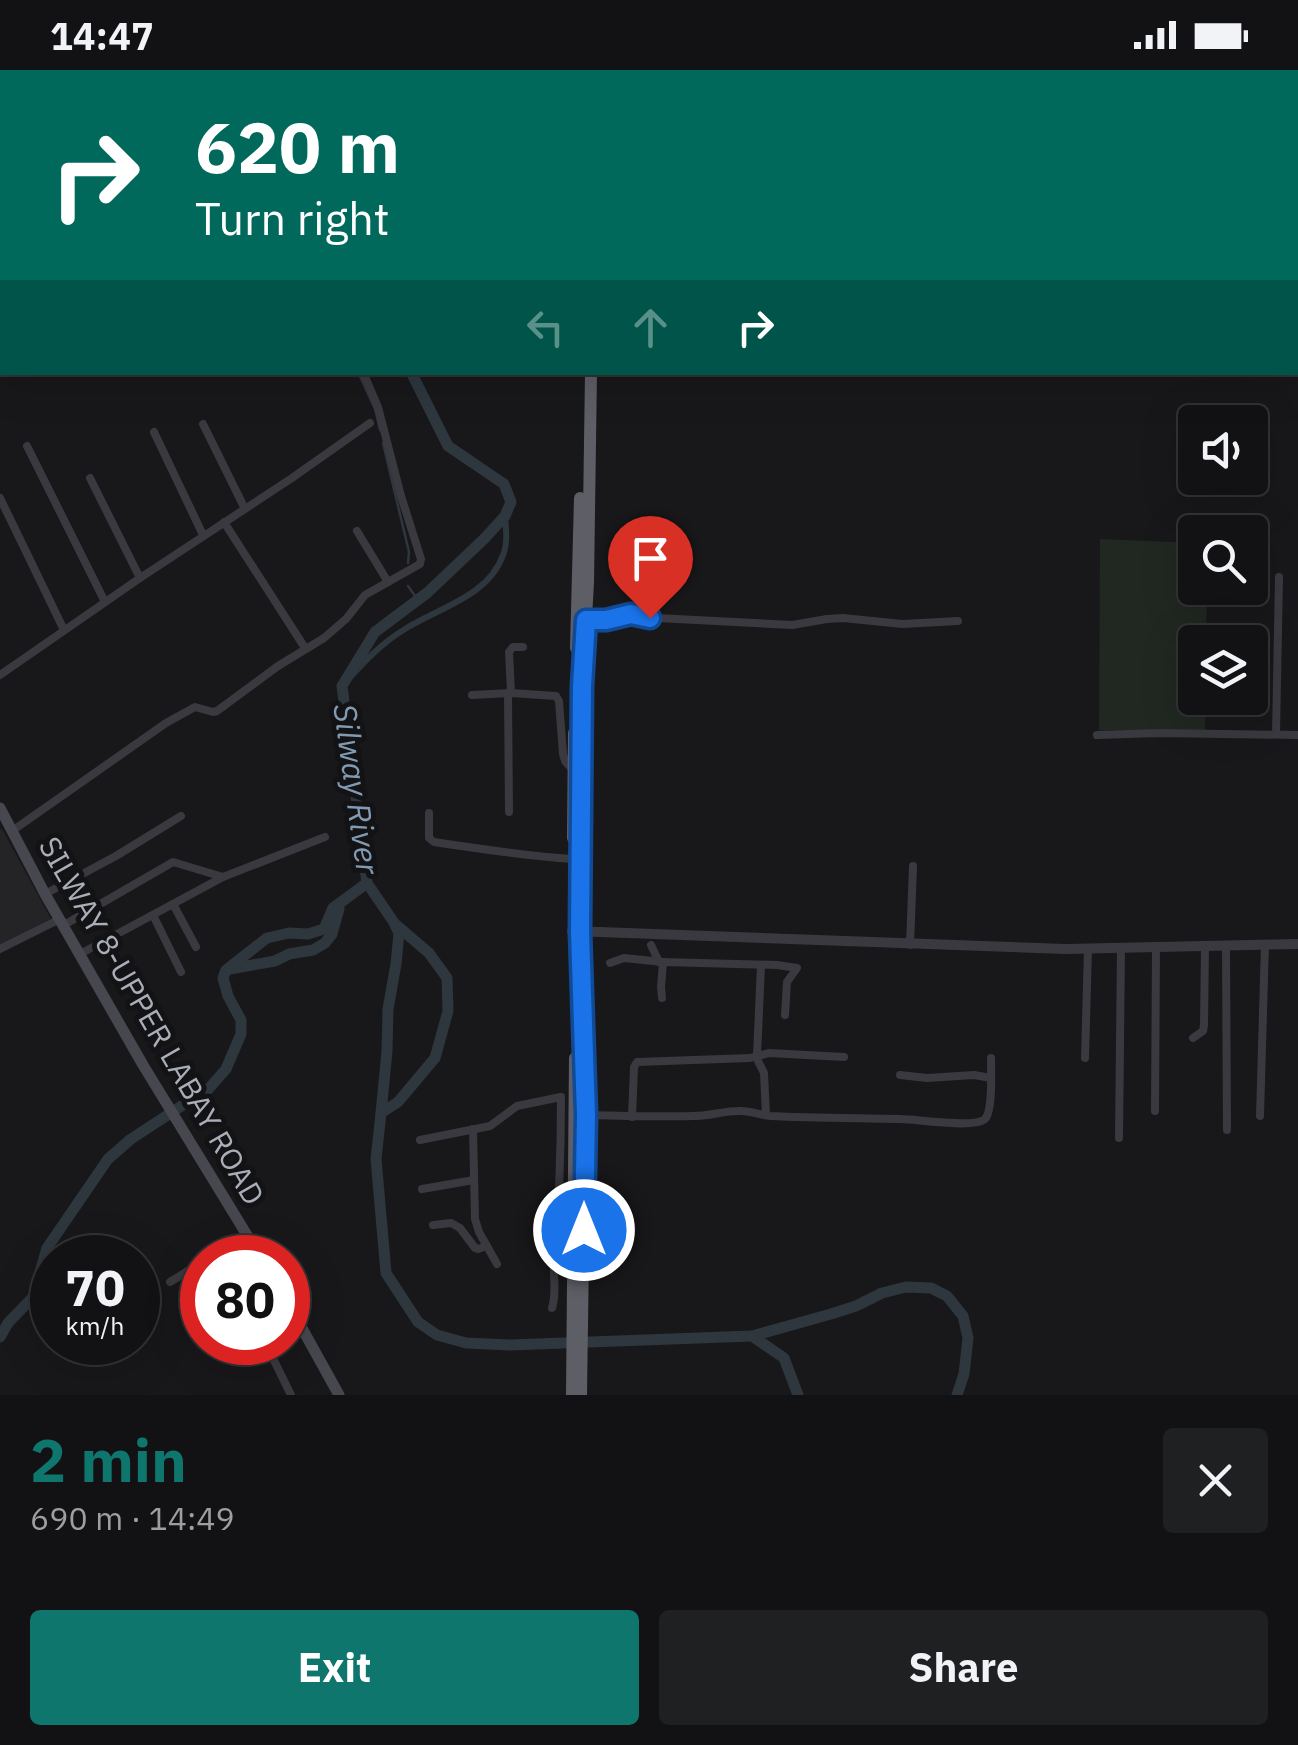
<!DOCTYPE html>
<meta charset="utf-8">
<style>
:root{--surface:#121214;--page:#1f2022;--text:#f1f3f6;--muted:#9c9ea0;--line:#313234;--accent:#0f766e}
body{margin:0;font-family:"IBM Plex Sans",sans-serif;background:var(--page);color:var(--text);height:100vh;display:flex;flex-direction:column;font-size:38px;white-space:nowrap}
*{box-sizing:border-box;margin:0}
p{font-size:32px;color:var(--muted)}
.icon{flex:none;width:55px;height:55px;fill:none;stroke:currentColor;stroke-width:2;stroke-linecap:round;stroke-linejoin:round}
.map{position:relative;height:1325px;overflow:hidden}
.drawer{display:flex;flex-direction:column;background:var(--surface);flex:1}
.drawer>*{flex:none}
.guide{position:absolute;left:0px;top:0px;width:1300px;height:305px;box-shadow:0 10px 40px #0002,0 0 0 2px var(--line);background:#00695c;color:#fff;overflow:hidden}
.buttons{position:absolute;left:1178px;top:335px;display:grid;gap:20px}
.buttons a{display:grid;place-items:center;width:90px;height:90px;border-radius:10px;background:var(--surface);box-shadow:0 10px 40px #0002,0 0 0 2px var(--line);font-size:50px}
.speed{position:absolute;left:30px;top:1165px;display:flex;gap:20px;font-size:50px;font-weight:700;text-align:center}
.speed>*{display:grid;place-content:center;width:130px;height:130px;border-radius:50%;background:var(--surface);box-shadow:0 10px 40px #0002,0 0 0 2px var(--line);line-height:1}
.speed small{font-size:25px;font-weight:400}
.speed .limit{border:15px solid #d22;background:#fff;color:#111}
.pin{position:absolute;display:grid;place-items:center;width:85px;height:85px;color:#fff;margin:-102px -42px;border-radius:50% 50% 50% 0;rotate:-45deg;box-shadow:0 0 10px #0007}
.pin .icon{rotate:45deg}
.me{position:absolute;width:110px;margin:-55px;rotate:0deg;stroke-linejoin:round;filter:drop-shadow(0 0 8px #0008)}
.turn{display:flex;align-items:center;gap:35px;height:210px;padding:0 30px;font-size:45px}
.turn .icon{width:130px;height:130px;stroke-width:2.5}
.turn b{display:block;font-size:70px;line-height:85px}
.lanes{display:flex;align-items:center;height:95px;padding:0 30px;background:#0003;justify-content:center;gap:50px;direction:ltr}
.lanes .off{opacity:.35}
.round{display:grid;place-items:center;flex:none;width:105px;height:105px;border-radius:10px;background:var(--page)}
.headline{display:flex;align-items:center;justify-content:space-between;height:170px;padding:0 30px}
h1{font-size:60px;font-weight:800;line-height:75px;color:var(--accent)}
.button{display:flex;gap:20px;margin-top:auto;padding:20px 30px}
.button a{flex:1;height:115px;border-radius:10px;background:var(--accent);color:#fff;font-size:40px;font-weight:800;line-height:115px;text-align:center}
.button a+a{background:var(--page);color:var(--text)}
.status{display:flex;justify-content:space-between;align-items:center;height:70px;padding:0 50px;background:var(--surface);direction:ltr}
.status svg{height:28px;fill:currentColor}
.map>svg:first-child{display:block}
.built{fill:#242427}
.green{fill:#202821}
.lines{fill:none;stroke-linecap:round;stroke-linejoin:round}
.stream{stroke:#2e363e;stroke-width:2.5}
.canal{stroke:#2e363e;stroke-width:6}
.river{stroke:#2e363e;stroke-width:11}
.minor{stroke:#39393f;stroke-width:8}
.tertiary{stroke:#39393f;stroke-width:10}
.secondary{stroke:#47484f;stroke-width:11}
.trunk{stroke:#5d5e66;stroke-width:12}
.route-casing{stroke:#114b97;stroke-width:25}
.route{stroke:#1a73e8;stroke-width:18}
.labels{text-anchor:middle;stroke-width:10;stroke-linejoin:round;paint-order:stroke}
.street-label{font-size:30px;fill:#aaaeb9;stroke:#131315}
.water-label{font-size:32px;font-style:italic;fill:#829bb3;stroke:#131315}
</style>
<div class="status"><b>14:47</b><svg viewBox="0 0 49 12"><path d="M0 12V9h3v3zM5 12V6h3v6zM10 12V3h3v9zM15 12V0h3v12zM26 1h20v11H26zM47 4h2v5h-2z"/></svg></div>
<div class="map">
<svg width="1298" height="1325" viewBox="0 0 1298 1325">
<rect width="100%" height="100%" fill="#18181a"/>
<path class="built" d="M2,759L51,849L0,876V760Z"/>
<path class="green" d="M1100,469L1195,473V518H1207L1206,572H1195V628H1205V660H1099Z"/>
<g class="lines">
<g class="stream">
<path d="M241,2L242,0"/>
<path d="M358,302L375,339L380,360"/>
<path d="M383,373L409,482L408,493"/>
<path d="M408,516L418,530"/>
</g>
<path class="canal" d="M342,616C361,595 380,574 405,559C438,538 489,526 503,485C508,473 506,459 505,446"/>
<g class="river">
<path d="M348,0L349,2"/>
<path d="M411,302L448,376L504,414L511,432L505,446L484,469L427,523L375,562L342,616L367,813L395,854L429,883L447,908L448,941L435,988L398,1032L381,1043L376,1089L386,1203L418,1252L437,1265L466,1273L510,1275L752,1266L831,1244L856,1236L882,1223L906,1217L931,1218L947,1226L963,1246L968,1268L964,1304L957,1325"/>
<path d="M230,899L275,891L289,884L313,880L325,873L332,864L339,839"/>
<path d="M381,1043L387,981L388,939L396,894L399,863L395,855"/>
<path d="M752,1266L784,1288L798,1325"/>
<path d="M0,1267L8,1253L33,1227L47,1178L108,1089L131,1069L183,1035L205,1023L226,999L241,964V950L228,926L223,908L226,900L267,868L289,863L308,864L324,859L333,838L367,813"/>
</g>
<g class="minor">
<path d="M1012,0V2"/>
<path d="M778,2L779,0"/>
<path d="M1210,2V0"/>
<path d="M1252,2V0"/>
<path d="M1287,2V0"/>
<path d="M0,189L2,187"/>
<path d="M203,354L245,439"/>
<path d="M154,362L203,465"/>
<path d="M27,376L105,532"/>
<path d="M90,408L140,508"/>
<path d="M0,428L64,560"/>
<path d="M224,452L305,578"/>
<path d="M357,461L388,512"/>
<path d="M586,550H606L631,544L657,548L792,555L827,549L843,548L902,554L958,551"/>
<path d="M0,605L140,508L292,408L370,353"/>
<path d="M511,623L509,582L513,577H523"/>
<path d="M508,624L509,742"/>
<path d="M472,625L511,623L556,626L559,631L563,684L565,691L573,700"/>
<path d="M1276,664L1279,507"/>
<path d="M1097,665L1159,663L1298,665"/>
<path d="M429,743V768L434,772C480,779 526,786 573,789"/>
<path d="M12,761L166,653L195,637L213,642L217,641L278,596L324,568L346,549L365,525L420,494L421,489L401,426L378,337L363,302"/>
<path d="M45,824L116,786L181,746"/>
<path d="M173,834L196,877"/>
<path d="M153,845L181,902"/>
<path d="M64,855L173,792L223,807"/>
<path d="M651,875L659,892"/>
<path d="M910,875L913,796"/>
<path d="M1226,876L1227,1060"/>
<path d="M0,879L60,849"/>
<path d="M80,884L223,807L325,767"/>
<path d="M610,893L624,888L663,892"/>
<path d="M662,928L661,917L663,892L777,895L797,898L787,912L785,945"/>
<path d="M1193,968L1203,961L1204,955L1205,877"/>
<path d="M757,986L761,895"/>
<path d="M756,987L764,1003L766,1045"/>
<path d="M1085,988L1088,878"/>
<path d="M900,1005L927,1008L974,1005L991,1008"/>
<path d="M1155,1041L1156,877"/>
<path d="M585,1045C621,1046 658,1047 693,1046C709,1046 724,1041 739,1041C749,1040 760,1045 770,1046C813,1048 857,1048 901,1049C915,1049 975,1059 985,1049C993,1041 991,1000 991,988"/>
<path d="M1260,1046L1265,874"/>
<path d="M632,1047L634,997L637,992L750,988L769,983L844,987"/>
<path d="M473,1059L475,1149L479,1162L497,1194"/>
<path d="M1119,1068L1121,877"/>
<path d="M420,1070L490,1056L517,1036L561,1027"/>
<path d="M422,1119L474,1110"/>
<path d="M433,1155L451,1153L460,1158L475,1178L478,1179L487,1176"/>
<path d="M213,1188L253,1173"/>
<path d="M170,1212L202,1192"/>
<path d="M552,1238C557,1222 553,1208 554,1192C559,1137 561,1082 561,1027"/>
<path d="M265,1272L291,1325"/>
</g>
<path class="tertiary" d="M572,861L1066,879L1298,874"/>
<g class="secondary">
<path d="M0,738L45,824L143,995L261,1188"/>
<path d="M288,1233L339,1325"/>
</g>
<g class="trunk">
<path d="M594,2V0"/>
<path d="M576,578L580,428"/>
<path d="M573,768L574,663"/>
<path d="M572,1325L575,988"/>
<path d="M581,1325L585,1045L580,861L582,616L588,513L591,302"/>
</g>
</g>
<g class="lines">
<g class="route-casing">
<path id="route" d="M584,1160L586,1045L580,862L582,616L586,550H606L631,544L650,548"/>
</g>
<use href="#route" class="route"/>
</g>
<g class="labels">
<g class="street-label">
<text transform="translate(151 951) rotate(60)" y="10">SILWAY 8-UPPER LABAY ROAD</text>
</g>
<g class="water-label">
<text transform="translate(356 719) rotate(82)" y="11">Silway River</text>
</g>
</g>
</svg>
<div class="buttons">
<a><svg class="icon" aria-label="sound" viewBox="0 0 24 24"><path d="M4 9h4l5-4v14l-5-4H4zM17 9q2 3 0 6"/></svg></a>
<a><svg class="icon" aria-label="search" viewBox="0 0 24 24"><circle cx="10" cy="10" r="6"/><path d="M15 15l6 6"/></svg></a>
<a><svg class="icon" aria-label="layers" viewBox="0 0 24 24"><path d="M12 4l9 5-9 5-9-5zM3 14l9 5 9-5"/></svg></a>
</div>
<div class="speed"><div>70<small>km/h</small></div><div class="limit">80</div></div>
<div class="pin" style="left:650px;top:548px;background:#d93025"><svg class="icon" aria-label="arrive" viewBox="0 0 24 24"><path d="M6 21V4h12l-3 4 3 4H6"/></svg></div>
<svg class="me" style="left:584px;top:1160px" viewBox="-20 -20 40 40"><circle r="17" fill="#1a73e8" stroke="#fff" stroke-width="3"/><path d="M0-11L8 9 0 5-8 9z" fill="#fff"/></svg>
<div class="guide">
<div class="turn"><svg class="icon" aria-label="right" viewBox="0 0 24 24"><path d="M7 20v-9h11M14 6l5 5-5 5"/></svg><div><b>620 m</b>Turn right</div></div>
<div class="lanes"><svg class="icon off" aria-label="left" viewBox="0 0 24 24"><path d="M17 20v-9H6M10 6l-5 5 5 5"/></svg><svg class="icon off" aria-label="ahead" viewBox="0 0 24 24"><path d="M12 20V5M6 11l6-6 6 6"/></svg><svg class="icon" aria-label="right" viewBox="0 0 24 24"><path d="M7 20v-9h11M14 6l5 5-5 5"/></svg></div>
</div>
</div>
<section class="drawer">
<div class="headline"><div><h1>2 min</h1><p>690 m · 14:49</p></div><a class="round"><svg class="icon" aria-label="close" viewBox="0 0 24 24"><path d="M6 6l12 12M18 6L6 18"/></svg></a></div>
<div class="button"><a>Exit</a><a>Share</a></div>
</section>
